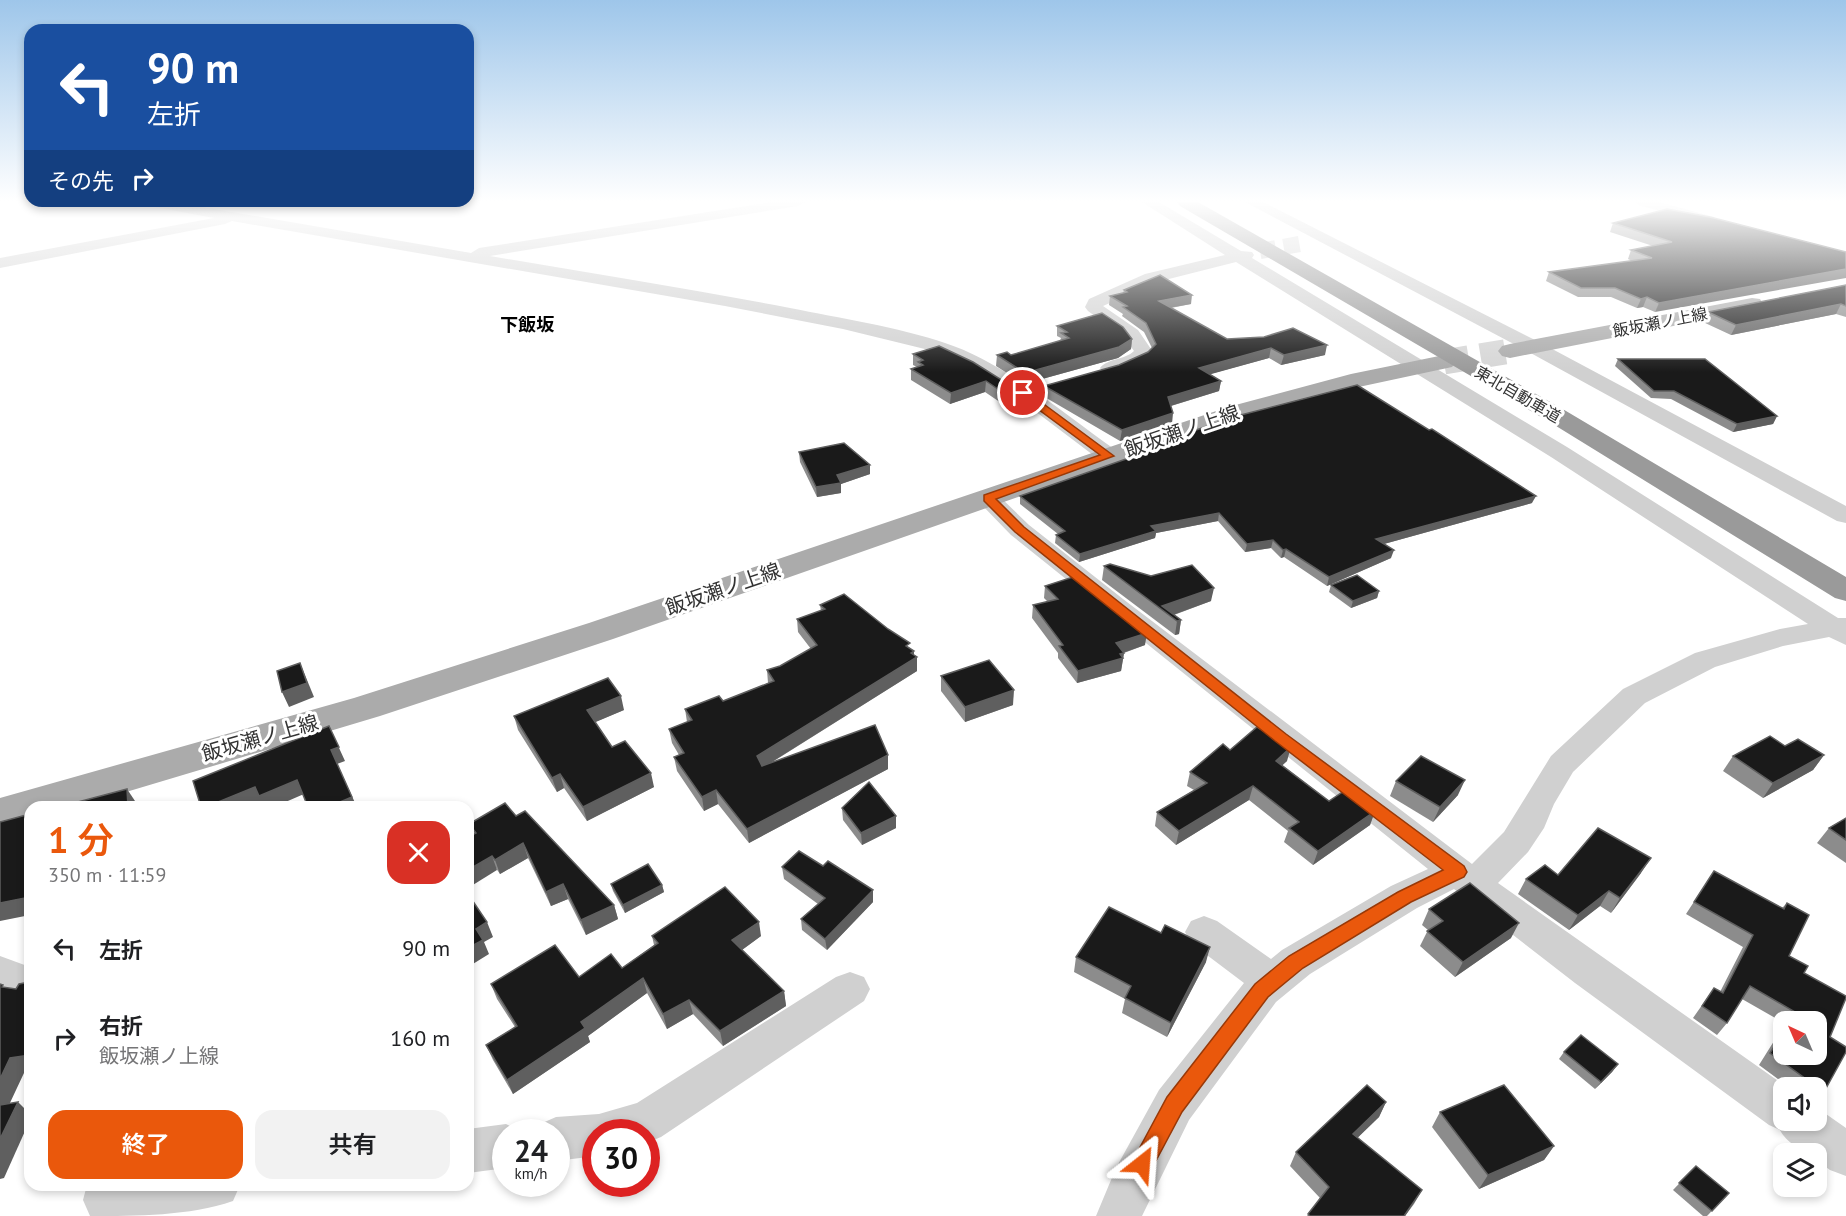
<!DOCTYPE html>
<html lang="ja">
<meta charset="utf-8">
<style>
:root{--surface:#fff;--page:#f2f2f2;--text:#202124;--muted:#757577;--accent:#ea580c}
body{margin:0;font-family:"PT Sans","Noto Sans JP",sans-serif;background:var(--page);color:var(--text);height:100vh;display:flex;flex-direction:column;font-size:22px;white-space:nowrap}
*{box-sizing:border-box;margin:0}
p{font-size:20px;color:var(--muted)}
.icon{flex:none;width:33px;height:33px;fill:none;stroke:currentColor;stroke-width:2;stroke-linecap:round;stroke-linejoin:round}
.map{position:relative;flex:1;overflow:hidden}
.details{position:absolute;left:24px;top:801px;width:450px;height:390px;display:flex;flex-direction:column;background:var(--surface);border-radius:18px;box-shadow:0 3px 9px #0003}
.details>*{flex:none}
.hud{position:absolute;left:24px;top:24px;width:450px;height:183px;border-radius:18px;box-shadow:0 3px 9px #0003;background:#1a4fa0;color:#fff;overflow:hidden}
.needle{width:39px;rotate:316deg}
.buttons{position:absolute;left:1773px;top:1011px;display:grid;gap:12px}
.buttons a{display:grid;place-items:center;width:54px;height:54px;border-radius:12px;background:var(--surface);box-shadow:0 3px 9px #0003;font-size:30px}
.speed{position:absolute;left:492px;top:1119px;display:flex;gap:12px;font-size:30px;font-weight:700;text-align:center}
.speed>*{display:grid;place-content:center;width:78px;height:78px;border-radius:50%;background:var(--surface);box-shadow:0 3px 9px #0003;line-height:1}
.speed small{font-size:15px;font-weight:400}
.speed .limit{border:9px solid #d22;background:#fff;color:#111}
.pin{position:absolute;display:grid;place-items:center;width:51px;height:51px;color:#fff;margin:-26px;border:3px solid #fff;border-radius:50%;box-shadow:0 2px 6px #0007}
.me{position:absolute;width:66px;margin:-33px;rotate:28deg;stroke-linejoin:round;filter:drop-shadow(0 0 4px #0008)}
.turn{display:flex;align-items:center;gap:21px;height:126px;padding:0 24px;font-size:27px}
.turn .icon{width:78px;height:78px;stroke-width:2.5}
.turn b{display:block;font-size:42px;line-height:51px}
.then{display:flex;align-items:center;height:57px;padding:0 24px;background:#0003;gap:12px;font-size:22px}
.round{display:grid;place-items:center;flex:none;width:63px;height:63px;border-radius:18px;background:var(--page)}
.headline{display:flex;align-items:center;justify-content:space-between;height:102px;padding:0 24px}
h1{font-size:36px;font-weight:600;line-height:45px;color:var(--accent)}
.action{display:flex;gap:12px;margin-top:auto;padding:12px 24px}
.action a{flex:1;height:69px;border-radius:18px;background:var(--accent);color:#fff;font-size:24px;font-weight:600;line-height:69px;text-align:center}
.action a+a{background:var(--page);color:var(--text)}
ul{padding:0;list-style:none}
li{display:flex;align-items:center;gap:18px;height:90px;padding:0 24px}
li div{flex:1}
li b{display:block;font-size:22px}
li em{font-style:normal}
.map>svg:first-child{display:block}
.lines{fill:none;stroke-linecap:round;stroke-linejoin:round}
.minor-tunnel{stroke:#d6d6d6;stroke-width:16;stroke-dasharray:16 8;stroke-linecap:butt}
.major-tunnel{stroke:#d6d6d6;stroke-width:25;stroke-dasharray:25 12;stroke-linecap:butt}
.minor{fill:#d0d0d0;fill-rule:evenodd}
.major{fill:#ababab;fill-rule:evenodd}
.highway{fill:#9a9a9a;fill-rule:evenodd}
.wall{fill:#8c8c8c}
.shaded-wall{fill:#5f5f5f}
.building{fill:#1a1a1a;stroke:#5f5f5f;stroke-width:1.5}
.route{fill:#ea580c;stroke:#983908;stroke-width:1.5}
.labels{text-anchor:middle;stroke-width:6;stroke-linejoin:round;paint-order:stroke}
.far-street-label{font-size:16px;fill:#333;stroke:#fff}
.far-quarter-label{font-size:18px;font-weight:bold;fill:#000;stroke:#fff}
.street-label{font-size:20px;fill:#333;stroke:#fff}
</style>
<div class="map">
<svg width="1846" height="1216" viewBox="0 0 1846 1216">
<rect width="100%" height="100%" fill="#fff"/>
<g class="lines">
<path class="minor-tunnel" d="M1260,251L1305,243"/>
<path class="major-tunnel" d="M1444,362L1510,351"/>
<g class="minor">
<path d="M142,202H173L471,253L479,248L772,202H805L798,206L490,256C590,273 690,289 790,308C839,318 898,327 945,343C1004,362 1066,415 1117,451L1120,456L1117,461L1109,463L1101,461L1027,405L974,371L933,351L843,329L725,306L232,221L225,224L0,268V258L214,218L149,206Z"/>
<path d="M1142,202H1159L1241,251L1252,252L1254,255L1252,258L1567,447L1838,618H1846V645L1829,637L1783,646L1715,667L1645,703L1573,772L1554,804L1544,828L1528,852L1498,883L1788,1088H1784V1120H1816V1107L1846,1128V1176L1830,1170L1816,1160V1154C1804,1154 1785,1141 1780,1130L1769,1125L1575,983L1454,889L1417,908L1310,974L1276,1002L1189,1120L1142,1216H1096L1116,1168L1159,1090L1244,983L1191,943L1185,932L1191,921L1204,916L1217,921L1271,959L1282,950L1391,886L1428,869L1011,535L980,503L976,498L980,493L988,491L996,493L1029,525L1123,599L1472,864L1504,832L1551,756L1623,689L1695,653L1780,629L1808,624L1551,457L1236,262L1157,282L1103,306L1138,330L1153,352C1144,365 1119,376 1103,372L1100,368C1108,358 1125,360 1134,351L1125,338L1088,311L1085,307L1089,299L1145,274L1225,255Z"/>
<path d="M1245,202H1263L1541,343L1846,506V523L1837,521L1527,351Z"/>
<path d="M1636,202H1659L1714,217L1716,220L1709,224L1638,205Z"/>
<path d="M0,956L30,967V1002L0,991Z"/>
<path d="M850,972L864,977L870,989L864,1001L661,1137L646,1143V1132H596V1156L556,1161V1132H537L540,1124L556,1117L599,1114L637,1103L836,977Z"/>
<path d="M506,1124L522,1132H506V1168L468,1173V1129Z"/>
<path d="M87,1185H240L233,1201C189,1216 137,1216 90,1216L83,1200Z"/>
</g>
<g class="major">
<path d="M1752,298L1760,299L1763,304L1760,309L1510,358L1502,356L1498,351L1502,346L1510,344Z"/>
<path d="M1444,355L1452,357L1456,362L1452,367L1354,388L1246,417L613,639L380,716L76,807H30V821L0,830V798L354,698L589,623L1228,407L1351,374Z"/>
</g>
<path class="highway" d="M1177,202H1198L1566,411L1846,577V601L1835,598L1548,421L1180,206Z"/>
</g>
<g class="wall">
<path d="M1710,217L1655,312L1643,307L1637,308L1611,297H1578L1546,281L1549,272L1632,261L1628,259L1631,250L1653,246L1610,232L1613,223Z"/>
<path d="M1846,285V317L1836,314L1731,335L1703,322L1708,312Z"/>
<path d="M1124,290L1191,304L1171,308L1227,339L1325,355L1281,365L1269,358L1210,374L1221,381L1219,391L1171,406L1172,424L1120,441L1043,396L1044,386L1119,365L1148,352L1152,348L1144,332L1122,316L1123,314L1109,305L1110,296L1123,293Z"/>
<path d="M1057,326L1132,339L1131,349L1118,358L1024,384L996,366L997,355H1011L1060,341L1061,338L1057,336Z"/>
<path d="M939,346L1026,407L1013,411L985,392L950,404L911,380V369L917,367L913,365V354Z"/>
<path d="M1618,359L1777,416L1773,424L1733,432L1671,399L1651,398L1615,366Z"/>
<path d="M1145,448L1532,503L1384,544L1391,558L1327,586L1284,557L1281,558L1271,548L1245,552L1218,521L1156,533L1155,538L1079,562L1055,543L1056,535L1058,534L1020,504V496L1144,453Z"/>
<path d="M799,452L870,465V474L841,484V493L817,497L800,462Z"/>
<path d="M1104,566L1211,601L1174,615L1181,620L1179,634L1175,635L1102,580Z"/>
<path d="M1331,585L1379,591L1377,598L1351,608L1329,592Z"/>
<path d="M1045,586L1145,645L1124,653L1121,671L1077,683L1058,658V653L1032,618L1033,605L1048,602L1044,598Z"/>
<path d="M820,605L910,648L914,655L917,671L774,761L888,769L749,843L718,804L704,811L677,771L674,757L679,755L672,743L669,729L687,722L685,709L723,701L768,683L767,670L780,666L811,649L798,632L797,619L821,611Z"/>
<path d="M941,676L1013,705L965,722L941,691Z"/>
<path d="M624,710L595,722L612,747L654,787L587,821L564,788L557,792L518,730L514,716Z"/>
<path d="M1785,746L1824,755L1813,770L1763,798L1723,771L1733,756Z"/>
<path d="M1230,750L1287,761L1282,765L1329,801L1375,811L1370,825L1313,865L1284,842L1288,831L1249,800L1176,845L1155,826L1157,812L1194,790L1187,786L1190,772Z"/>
<path d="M1396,781L1458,795L1433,822L1390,796Z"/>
<path d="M842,808L896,816V828L862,845L843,820Z"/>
<path d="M516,816L614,905L618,919L586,935L568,899L551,906L528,858L500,874L473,835L469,824Z"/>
<path d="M1846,818V863L1817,843L1829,828Z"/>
<path d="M823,866L873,890V902L827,950L802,930L801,919L818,904L784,879L782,867Z"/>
<path d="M1714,871L1782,908L1787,903L1789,956L1804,973L1830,1037L1824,1092L1816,1099V1088H1790L1759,1065L1784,1025V1054L1816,1022H1784V1023L1742,999L1727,1023L1717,1035L1693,1018L1714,988L1720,992L1743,947L1686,914Z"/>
<path d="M1641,873L1611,913L1600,906L1569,930L1518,894L1526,879L1558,875Z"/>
<path d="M611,884L662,885L664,892L625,913L613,891Z"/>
<path d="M1429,909L1511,938L1455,977L1420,946L1428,930L1422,925Z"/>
<path d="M1161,933L1206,962L1167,1037L1122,1013L1125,999L1074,972L1076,957Z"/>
<path d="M652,936H761L742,950L784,991L786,1006L723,1046L693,1014L667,1029L647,993L588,1036L590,1042L513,1094L493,1060L486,1045L515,1027L497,999L491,984L579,977L622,968L654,945Z"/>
<path d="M1564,1052L1618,1064L1612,1072L1595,1089L1559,1059Z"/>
<path d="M1386,1102L1379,1117L1357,1138L1422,1190L1414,1204L1405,1216H1307L1320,1198L1290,1166L1296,1152Z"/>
<path d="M1440,1112L1554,1146L1544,1160L1479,1189L1432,1127Z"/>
<path d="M1696,1166L1729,1193L1707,1216H1703L1673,1190Z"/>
</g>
<g class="shaded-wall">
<path d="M1846,269V278L1655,312L1659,303Z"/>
<path d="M1192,295L1191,304L1157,310L1159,301Z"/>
<path d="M1647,297L1643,307L1637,308L1641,299Z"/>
<path d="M1841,304L1836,314L1731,335L1736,325Z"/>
<path d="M1132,339L1131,349L1118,358L1024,384L1025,373Z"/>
<path d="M1327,345L1325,355L1281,365L1284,355Z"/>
<path d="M1271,348L1269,358L1197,378L1199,368Z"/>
<path d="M986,381L985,392L950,404L951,393Z"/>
<path d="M1221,381L1219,391L1167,407L1168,397Z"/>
<path d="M1027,396L1026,407L1013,411L1014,400Z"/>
<path d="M1173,413L1172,424L1120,441L1122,430Z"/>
<path d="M1777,416L1773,424L1733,432L1737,424Z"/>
<path d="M870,465V474L841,484V493L817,497L816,487L837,475Z"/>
<path d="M1536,496L1532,503L1373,547L1376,539Z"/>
<path d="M1219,513L1218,521L1156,533L1155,538L1079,562L1080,554L1151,526Z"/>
<path d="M1273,540L1271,548L1245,552L1247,544Z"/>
<path d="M1286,549L1284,557L1281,558L1283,550Z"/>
<path d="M1394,550L1391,558L1327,586L1329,577Z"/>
<path d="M1214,588L1211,601L1170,616L1162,606Z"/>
<path d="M1379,591L1377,598L1351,608L1353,601Z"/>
<path d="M1181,620L1179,634L1175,635L1177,621Z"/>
<path d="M1147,633L1145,645L1114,656L1116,643Z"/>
<path d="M914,651V659L917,657V671L759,770L757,756Z"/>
<path d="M1124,653L1121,671L1077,683L1078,671Z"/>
<path d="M300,663L314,697L289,707L282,692Z"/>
<path d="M1014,690L1013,705L965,722V707Z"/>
<path d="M621,696L624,710L591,724L587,710Z"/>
<path d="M329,726L345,761L337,764L357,807H328L331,750Z"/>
<path d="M1291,747L1287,761L1272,775L1276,761Z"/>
<path d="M888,755V769L749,843L747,829Z"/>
<path d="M1824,755L1813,770L1763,798L1773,783Z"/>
<path d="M651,773L654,787L587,821L583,807Z"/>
<path d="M560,774L564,788L557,792L552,778Z"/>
<path d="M297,780L304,794L274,807H265L262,802L249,807H206L255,787Z"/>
<path d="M1465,780L1458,795L1433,822L1440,807Z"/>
<path d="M1253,786L1249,800L1176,845L1179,831Z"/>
<path d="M127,789L137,804V807H128Z"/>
<path d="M716,790L718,804L704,811L702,797Z"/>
<path d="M1375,811L1370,825L1313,865L1318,851Z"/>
<path d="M896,816V828L862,845L861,833Z"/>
<path d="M523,843L528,858L500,874L495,860Z"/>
<path d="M492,856L497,870L468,888V870Z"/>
<path d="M1651,858L1641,873L1611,913L1620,898Z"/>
<path d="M563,884L568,899L551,906L546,892Z"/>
<path d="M662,885L664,892L625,913L623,905Z"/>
<path d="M873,890V902L827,950L825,939Z"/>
<path d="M1609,891L1600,906L1569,930L1578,915Z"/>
<path d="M30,897V915L0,921V903Z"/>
<path d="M614,905L618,919L586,935L581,920Z"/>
<path d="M487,922L493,937L484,942L489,954L468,967V948L476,929Z"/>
<path d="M759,922L761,936L735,955L732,940Z"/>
<path d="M1519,923L1511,938L1455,977L1463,962Z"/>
<path d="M1210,947L1206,962L1167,1037L1171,1023Z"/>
<path d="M643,978L647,993L588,1036L590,1042L513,1094L507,1080L581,1022Z"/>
<path d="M784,991L786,1006L723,1046L720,1031Z"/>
<path d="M689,1000L693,1014L667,1029L663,1014Z"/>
<path d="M30,1055V1072L24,1073L1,1122L0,1120V1079L10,1058Z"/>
<path d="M1618,1064L1612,1072L1595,1089L1601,1082Z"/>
<path d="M18,1102L30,1114V1120L4,1178L0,1179V1139Z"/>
<path d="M1386,1102L1379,1117L1346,1149L1353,1134Z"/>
<path d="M1554,1146L1544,1160L1479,1189L1488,1175Z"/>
<path d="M1422,1190L1405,1216H1404Z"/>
</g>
<g class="building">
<path d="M1667,209L1710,217L1846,252V269L1659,303L1647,297L1641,299L1615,288H1581L1549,272L1652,258L1631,250L1672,242L1613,223Z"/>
<path d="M1160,275L1192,295L1159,301L1227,339L1264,337L1293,328L1327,345L1284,355L1271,348L1199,368L1221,381L1168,397L1173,413L1122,430L1044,386L1119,365L1148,352L1156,344L1146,323L1123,307L1127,306L1110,296L1127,292L1124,290Z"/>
<path d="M1846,285V306L1841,304L1736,325L1708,312Z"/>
<path d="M1102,313L1123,327L1132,339L1119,347L1025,373L997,355L1007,352L1011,355L1069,338L1061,333L1067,332L1057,326Z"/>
<path d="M939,346L973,362L1027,396L1014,400L986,381L951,393L911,369L923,365L918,362L923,360L913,354Z"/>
<path d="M1618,359H1705L1777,416L1737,424L1674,391H1654Z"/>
<path d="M1357,385L1429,430L1432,429L1536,496L1376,539L1394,550L1329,577L1286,549L1283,550L1273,540L1247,544L1219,513L1151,526L1156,531L1080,554L1056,535L1065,531L1020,496L1149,451L1145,448L1233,417Z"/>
<path d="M844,443L870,465L837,475L841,483L816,487L799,452Z"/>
<path d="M1110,564L1151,576L1192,565L1214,588L1162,606L1181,620L1177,621L1104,566Z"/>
<path d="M1357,575L1379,591L1353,601L1331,585Z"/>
<path d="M1076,576L1147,633L1116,643L1124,653L1120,654L1123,658L1078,671L1059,646L1063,645L1033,605L1058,599L1045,586Z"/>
<path d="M844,594L888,629L910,643L906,646L914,651L911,653L917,657L757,756L762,766L875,725L888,755L747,829L716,790L702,797L674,757L684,753L669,729L692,720L685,709L719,696L723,701L774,681L767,670L780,666L817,645L797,619L825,609L820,605Z"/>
<path d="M989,660L1014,690L965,707L941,676Z"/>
<path d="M300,663L307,683L282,692L277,671Z"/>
<path d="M608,678L621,696L587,710L612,747L625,741L651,773L583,807L560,774L552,778L514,716Z"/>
<path d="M329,726L339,747L331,750L352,797L328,807H308L297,780L259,796L255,787L206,807H201L193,781Z"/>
<path d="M1257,727L1291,747L1276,761L1329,801L1347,789L1375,811L1318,851L1289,828L1299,822L1253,786L1179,831L1157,812L1207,783L1190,772L1223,744L1230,750Z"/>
<path d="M1770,736L1785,746L1798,739L1824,755L1773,783L1733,756Z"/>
<path d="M1421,756L1465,780L1440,807L1396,781Z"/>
<path d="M869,782L896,816L861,833L842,808Z"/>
<path d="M127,789L128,807H59Z"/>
<path d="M505,803L516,816L525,811L614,905L581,920L563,884L546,892L523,843L495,860L492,856L468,870V837L476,833L469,824Z"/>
<path d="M30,814V897L0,903V822Z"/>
<path d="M1846,818V840L1829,828Z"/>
<path d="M1598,828L1651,858L1620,898L1609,891L1578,915L1526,879L1545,865L1558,875Z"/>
<path d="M799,851L823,866L828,861L873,890L825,939L801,919L825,898L782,867Z"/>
<path d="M648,864L662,885L623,905L611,884Z"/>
<path d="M1714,871L1784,909L1787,903L1809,915L1789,956L1808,966L1804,973L1846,996V998L1830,1037L1846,1047V1052L1824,1092L1770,1053L1784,1031V1054H1816V1022H1789L1795,1012L1750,986L1727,1023L1702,1006L1714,988L1723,993L1753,935L1694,902Z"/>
<path d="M1470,883L1519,923L1463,962L1427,931L1443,921L1429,909Z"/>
<path d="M725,887L759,922L732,940L784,991L720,1031L689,1000L663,1014L643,978L581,1022L585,1028L507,1080L486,1045L517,1026L491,984L555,945L579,977L611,954L622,968L658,943L652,936Z"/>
<path d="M468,894L487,922L476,929L483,940L468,948Z"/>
<path d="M1109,907L1161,933L1165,925L1210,947L1171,1023L1125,998L1131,986L1076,957Z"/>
<path d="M30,982V1055L10,1058L0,1079V984L3,985L2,987L16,989L19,984Z"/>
<path d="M1581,1035L1618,1064L1601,1082L1564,1052Z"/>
<path d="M1367,1085L1386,1102L1353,1134L1422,1190L1404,1216H1310L1308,1214L1329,1187L1296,1152Z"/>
<path d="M1504,1085L1554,1146L1488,1175L1440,1112Z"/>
<path d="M18,1102L0,1139V1105Z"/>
<path d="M1696,1166L1729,1193L1712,1211L1679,1183Z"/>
</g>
<linearGradient id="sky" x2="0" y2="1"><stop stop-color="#9ec6ea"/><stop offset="0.54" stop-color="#fff"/><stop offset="1" stop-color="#fff" stop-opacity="0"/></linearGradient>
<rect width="1846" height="372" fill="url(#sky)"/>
<path class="route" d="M1019,391H1026L1114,456L996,499L1024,527L1286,734L1464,866L1467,872L1464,877L1411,902L1303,968L1268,997L1182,1112L1150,1172L1142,1176L1134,1172L1131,1164L1167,1097L1255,984L1289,956L1398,892L1443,870L1275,741L1015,532L984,501V495L1100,455L1019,395Z"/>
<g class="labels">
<g class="far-street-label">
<text transform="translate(1660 322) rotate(-11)" y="6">飯坂瀬ノ上線</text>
<text transform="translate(1518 394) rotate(30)" y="6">東北自動車道</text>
</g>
<g class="far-quarter-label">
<text x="527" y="331">下飯坂</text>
</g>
<g class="street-label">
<text transform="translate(1182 431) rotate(-19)" y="7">飯坂瀬ノ上線</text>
<text transform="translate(723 589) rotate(-19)" y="7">飯坂瀬ノ上線</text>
<text transform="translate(260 738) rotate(-16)" y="7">飯坂瀬ノ上線</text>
</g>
</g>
</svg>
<div class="buttons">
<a><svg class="needle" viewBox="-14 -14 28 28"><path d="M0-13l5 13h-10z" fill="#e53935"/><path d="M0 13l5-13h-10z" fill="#757577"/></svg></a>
<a><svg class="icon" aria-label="sound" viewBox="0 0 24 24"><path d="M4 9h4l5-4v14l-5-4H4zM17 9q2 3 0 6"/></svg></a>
<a><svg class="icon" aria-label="layers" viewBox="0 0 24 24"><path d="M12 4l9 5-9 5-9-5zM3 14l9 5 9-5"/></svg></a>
</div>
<div class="speed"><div>24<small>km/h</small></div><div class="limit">30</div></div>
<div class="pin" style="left:1023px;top:393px;background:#d93025"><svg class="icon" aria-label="arrive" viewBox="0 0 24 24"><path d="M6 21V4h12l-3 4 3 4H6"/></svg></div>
<svg class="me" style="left:1142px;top:1164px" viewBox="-20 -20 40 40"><path d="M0-17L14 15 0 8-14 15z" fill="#ea580c" stroke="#fff" stroke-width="4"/></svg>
<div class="hud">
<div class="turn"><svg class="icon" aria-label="left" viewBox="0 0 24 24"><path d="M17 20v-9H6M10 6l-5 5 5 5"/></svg><div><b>90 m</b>左折</div></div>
<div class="then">その先<svg class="icon" aria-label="right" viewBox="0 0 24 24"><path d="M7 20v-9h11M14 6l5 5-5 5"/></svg></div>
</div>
<section class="details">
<div class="headline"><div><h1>1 分</h1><p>350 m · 11:59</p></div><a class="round" style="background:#d93025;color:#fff"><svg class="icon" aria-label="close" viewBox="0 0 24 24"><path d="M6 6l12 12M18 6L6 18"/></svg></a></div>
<ul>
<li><svg class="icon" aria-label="left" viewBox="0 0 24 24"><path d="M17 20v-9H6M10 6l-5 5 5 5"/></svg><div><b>左折</b></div><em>90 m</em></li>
<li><svg class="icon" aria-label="right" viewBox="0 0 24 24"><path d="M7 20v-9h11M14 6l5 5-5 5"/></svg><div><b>右折</b><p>飯坂瀬ノ上線</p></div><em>160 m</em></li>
</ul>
<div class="action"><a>終了</a><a>共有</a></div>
</section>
</div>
